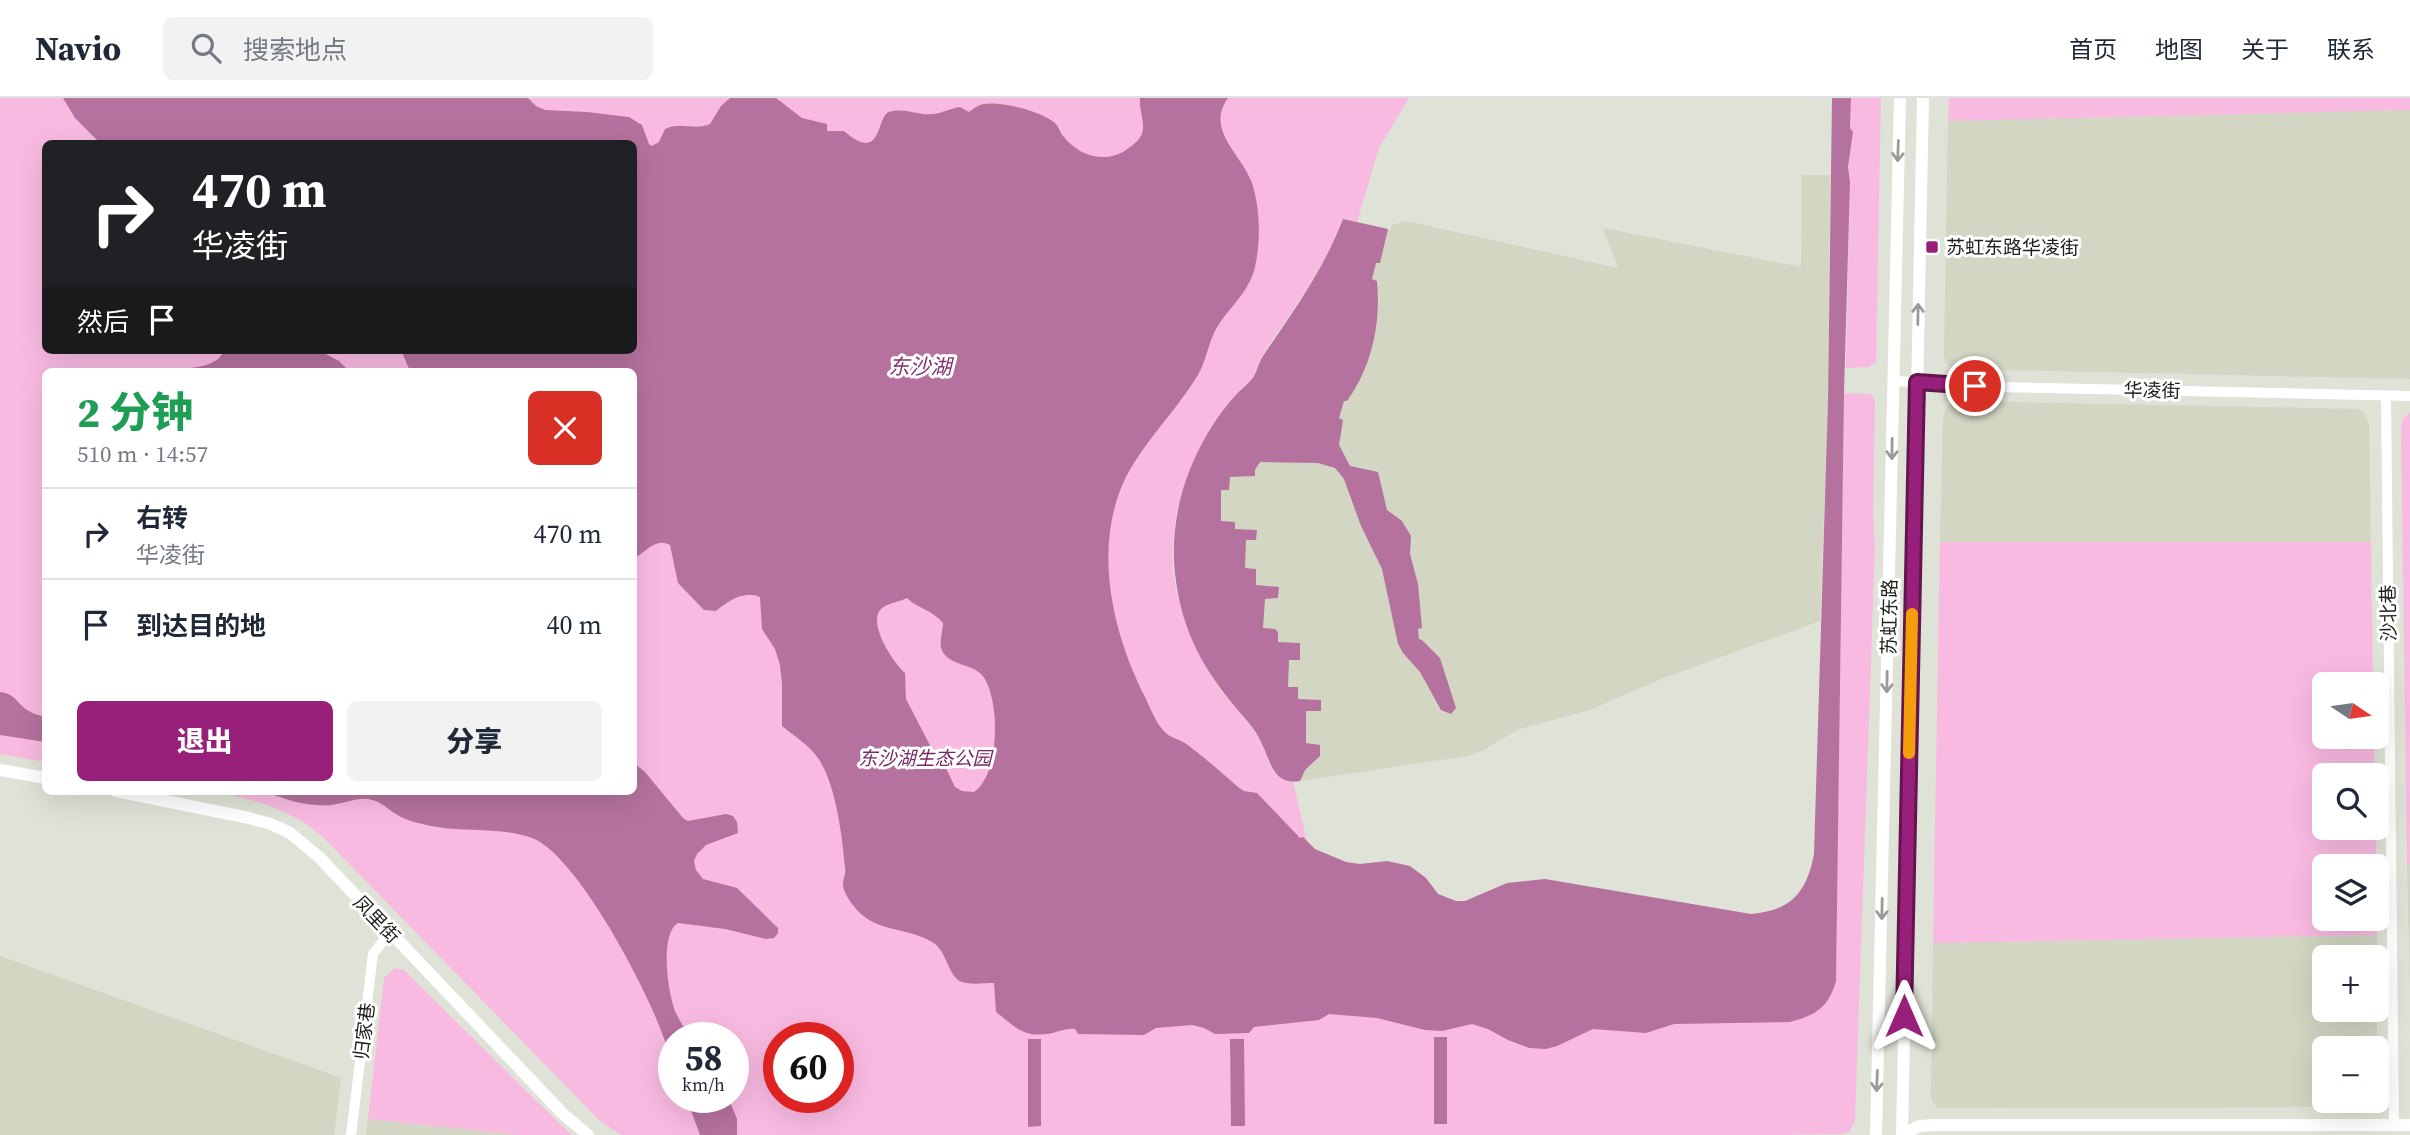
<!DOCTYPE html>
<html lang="zh">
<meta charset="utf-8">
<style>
:root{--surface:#fff;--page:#f2f2f3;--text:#1f2937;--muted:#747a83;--line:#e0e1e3;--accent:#98207a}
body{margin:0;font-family:"Source Serif 4","Noto Sans SC",serif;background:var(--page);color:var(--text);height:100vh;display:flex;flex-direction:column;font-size:26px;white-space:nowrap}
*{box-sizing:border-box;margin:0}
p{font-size:23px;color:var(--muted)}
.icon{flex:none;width:38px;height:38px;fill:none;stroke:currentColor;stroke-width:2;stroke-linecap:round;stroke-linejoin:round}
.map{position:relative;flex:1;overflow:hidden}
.details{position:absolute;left:42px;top:270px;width:595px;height:427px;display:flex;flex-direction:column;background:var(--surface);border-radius:10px;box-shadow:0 7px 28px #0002}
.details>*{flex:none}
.banner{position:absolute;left:42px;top:42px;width:595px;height:214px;border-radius:10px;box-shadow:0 7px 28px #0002;background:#202124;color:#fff;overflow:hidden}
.needle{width:46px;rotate:103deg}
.tools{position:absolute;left:2312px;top:574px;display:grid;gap:14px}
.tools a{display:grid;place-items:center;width:77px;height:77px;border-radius:10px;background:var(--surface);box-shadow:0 7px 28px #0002;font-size:35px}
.speed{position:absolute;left:658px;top:924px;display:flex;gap:14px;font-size:35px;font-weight:700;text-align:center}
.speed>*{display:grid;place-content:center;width:91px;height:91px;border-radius:50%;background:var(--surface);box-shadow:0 7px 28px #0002;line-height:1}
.speed small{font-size:18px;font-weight:400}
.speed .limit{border:10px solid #d22;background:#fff;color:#111}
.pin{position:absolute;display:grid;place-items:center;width:60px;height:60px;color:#fff;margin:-30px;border:4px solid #fff;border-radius:50%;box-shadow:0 2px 7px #0007}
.me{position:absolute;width:77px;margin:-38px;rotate:0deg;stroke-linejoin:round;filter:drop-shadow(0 0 5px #0008)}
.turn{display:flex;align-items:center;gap:24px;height:147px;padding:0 35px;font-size:32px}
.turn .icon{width:91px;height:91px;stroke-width:2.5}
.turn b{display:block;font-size:49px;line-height:60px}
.then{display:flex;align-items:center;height:66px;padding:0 35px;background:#0003;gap:14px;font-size:26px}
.round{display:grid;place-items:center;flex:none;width:74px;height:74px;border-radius:10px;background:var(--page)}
.overview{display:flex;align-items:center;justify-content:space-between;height:119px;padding:0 35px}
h1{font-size:42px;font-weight:800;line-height:52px;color:#1e9e55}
.button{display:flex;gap:14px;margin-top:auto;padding:14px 35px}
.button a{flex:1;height:80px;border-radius:10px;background:var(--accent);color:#fff;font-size:28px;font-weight:800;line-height:80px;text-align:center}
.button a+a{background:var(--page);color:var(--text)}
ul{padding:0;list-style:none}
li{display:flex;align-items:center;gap:21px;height:91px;padding:0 35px;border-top:2px solid var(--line)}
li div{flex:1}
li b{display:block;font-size:26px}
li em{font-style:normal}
header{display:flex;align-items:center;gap:42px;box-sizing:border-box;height:98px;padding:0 35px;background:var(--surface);border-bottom:2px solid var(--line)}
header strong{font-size:33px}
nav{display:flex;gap:38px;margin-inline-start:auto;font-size:24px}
.search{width:490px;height:63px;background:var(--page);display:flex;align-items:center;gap:18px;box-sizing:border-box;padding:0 24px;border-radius:10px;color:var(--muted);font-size:26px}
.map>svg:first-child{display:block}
.built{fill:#d2d6c3;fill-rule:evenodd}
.green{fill:#f9bae2;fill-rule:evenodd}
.water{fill:#b5729e;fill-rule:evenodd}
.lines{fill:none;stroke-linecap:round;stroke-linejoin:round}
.tertiary{stroke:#fff;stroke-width:10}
.primary{stroke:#fff;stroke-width:12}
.oneway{stroke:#9a9b98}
.route-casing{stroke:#63154f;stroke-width:18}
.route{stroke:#98207a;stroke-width:12}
.slow{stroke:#f59e0b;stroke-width:12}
.poi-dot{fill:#98207a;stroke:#fff;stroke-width:2.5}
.labels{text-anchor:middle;stroke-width:6;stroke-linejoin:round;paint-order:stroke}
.poi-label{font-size:19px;fill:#1f201b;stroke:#fff;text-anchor:start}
.street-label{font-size:19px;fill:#1f201b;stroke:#fff}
.park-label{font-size:19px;font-style:italic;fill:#792862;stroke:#fff}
.water-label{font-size:21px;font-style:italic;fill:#83326c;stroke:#fff}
</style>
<header>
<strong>Navio</strong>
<div class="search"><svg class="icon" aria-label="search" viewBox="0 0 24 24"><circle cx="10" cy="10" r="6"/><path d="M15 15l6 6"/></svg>搜索地点</div>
<nav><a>首页</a><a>地图</a><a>关于</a><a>联系</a></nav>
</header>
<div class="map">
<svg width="2410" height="1037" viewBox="0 0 2410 1037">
<rect width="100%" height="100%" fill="#dfe2d6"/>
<g class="built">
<path d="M2410,12V281L1961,271L1952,269L1946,265L1944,257L1948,23Z"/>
<path d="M1802,77H1830L1828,302L1820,523L1661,581L1590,612L1519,631L1482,653L1467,658L1293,684L1174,443L1343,121L1390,132L1392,127L1406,123L1618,170L1603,130L1801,169Z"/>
<path d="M1955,303L2358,311L2363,314L2369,326L2371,444H1940L1943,319L1947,308Z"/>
<path d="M2407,766H2410V888Z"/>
<path d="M2377,837V1002L2376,950H2324V1003H2376L2372,1007L2365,1009L1938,1010L1933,1005L1931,997L1933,845ZM2324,859H2376V912H2324Z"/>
<path d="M0,858L341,980L334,1037H0Z"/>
<path d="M368,1021L517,1037H366Z"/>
</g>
<g class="green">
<path d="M0,0H1409L1379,50L1357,124L1343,121C1324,172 1291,213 1262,258C1258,266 1256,276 1251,282C1245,289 1238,294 1232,301C1189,354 1160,431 1178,499C1181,509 1186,519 1190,529C1202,561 1210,581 1233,607C1243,618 1252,628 1259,641C1273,664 1264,671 1293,684L1307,743L1315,751L1332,760L1333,816L1836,883L1844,295L1870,296L1873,298L1875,306L1873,416L1875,449L1855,1022L1850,1033L1844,1036L1778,1037H621L599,1022L322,738C289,710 252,701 210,693H634V273H46L45,664L0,656ZM46,46H634V252H46ZM674,940H733V999H674ZM779,940H838V999H779Z"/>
<path d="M1851,0H1881L1876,264L1868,269L1846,270L1850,84L1848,69L1853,35L1850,31Z"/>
<path d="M1949,0H2410V12L1948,23Z"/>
<path d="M2410,314V766H2407L2401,328L2403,321Z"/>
<path d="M1940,444H2371L2373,586H2324V639H2374L2375,677H2324V730H2376V768H2324V821H2376L2377,793V837L1933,845Z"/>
<path d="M394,870L404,872L571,1037H517L368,1021L384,880Z"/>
</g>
<g class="water">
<path d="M63,0H528L536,8L545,12L587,14L629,19L642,27L649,46L652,48L659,44L665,31C680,23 695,33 710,26L721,8L730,0H776L802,20L827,26V33H844C883,67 876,18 889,14C904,9 919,18 933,16C943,15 951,10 960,9L969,14C972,12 975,9 978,8C993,0 1042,13 1055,25C1059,29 1060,35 1064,39C1079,58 1105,66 1126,52C1133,47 1141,42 1143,32C1144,22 1139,11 1140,0H1228C1205,32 1241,55 1252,85C1260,110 1261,142 1255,169C1249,196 1226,211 1214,235C1208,248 1206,262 1199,275C1178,311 1146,341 1126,379C1092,448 1112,534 1145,599C1150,609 1157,628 1166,635C1171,640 1179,641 1185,645C1203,658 1221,674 1238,689L1244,693L1257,695L1300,740L1303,739L1315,751L1346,764L1360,766L1387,763L1410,768L1426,780L1438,796L1456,803H1465L1507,785L1545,781L1751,816C1791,813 1807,794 1814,756L1828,302L1832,0H1851L1850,30L1853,34L1848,69L1850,84L1844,295L1836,883C1828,910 1816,917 1790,924L1674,926L1646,935L1593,931L1557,948L1546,951L1529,950L1508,942L1488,931L1472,926L1442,933L1425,932L1377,920L1329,916L1319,922L1254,929L1249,935L1215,936L1204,930L1192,927L1156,930L1144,937L1078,936L1075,931C1064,930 1057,935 1047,936C1022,939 1014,928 996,914L994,885C984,885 971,887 962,884C949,880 947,855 935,846C911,829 877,835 857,812C851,805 842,794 843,784C844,778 846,775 845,769C842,738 836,686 818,660C809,647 794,638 782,628V586L780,567L775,551L762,531L760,499C744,492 728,503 716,513L704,512L678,485L670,447C655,439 647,454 634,460V273H410L401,252H634V46L100,45L75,20ZM907,500C918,511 933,512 943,525C943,535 937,547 944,556C954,568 972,566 982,577C1001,600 1000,677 974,694L962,693L955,689L945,668L935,657L906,601L905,575C893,564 867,525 881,511C887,505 899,504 907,500Z"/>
<path d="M1343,121L1388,131L1380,165H1376L1372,181L1377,183C1381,226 1372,268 1347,303H1344L1339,320L1343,322L1339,347L1350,368L1378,374L1387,412L1402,423L1411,438L1410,456L1418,486L1422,530L1418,531L1419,541L1422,542L1440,560L1456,610L1451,616L1441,612L1420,574L1403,555L1398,546L1382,471L1361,428L1344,381L1335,370L1318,365L1260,364L1255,372V378L1230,379L1229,392H1221V423L1235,424V431L1257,432L1256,442H1246L1245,470L1256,471V487L1279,489L1278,500L1265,501L1263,530L1275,531L1278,534V544L1300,545V562H1289L1288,589H1298V601L1321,602V613H1306V645L1320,647V658L1305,672L1300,683C1272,688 1270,660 1260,642C1256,633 1249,625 1242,617C1204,573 1182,535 1175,476C1168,413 1192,348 1233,300C1239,293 1246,288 1252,281C1257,275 1258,265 1263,258C1293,214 1324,171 1343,121Z"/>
<path d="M224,252H318L339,263L349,273H177C193,268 218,270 224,252Z"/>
<path d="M0,594C17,596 16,606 29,613C33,616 40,617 45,619V644L0,637Z"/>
<path d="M634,665L645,674L683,720L688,723L726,716L733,718L737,724L738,735L706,747L697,756L694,763L696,772L703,781L737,790L778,830V835L774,840L766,841L725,831L678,825C659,836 668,898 676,915C680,924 686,932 690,940H674V968C667,949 661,931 653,913C635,871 574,756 532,740C501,729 468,734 437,729C425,727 406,723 396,716C386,710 381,703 368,701C356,700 345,705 332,707C309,709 285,702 264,693H634Z"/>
<path d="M1447,939V1026H1434V939Z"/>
<path d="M1028,941H1041V1028L1028,1029Z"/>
<path d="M1230,941H1244L1245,1028H1231Z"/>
<path d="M686,999H728L737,1021V1037H700Z"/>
</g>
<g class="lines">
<g class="tertiary">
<path d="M1894,283L1935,285L1948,288L2410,298"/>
<path d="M2386,298L2394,1027"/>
<path d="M351,1037L373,856L390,834"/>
</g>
<g class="primary">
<path d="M0,672L46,680"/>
<path d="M116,693L249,720L271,726L290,735L319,759L563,1016L588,1037"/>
<path d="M1876,1037L1900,0"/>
<path d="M1902,1037L1923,0"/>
<path d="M1902,1037L1919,1028L1933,1027H2410"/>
</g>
</g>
<defs><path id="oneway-shaft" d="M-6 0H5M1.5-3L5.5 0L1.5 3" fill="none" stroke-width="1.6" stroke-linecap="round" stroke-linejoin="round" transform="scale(1.75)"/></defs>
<g class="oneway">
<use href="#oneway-shaft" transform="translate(1898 53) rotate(92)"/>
<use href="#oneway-shaft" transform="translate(1918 216) rotate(-89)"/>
<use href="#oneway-shaft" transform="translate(1892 351) rotate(91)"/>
<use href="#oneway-shaft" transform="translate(1887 584) rotate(91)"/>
<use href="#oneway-shaft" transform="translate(1882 811) rotate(91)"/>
<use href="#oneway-shaft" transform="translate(1877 983) rotate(92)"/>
</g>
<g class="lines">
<g class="route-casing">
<path id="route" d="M1904,918L1917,284L1975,288"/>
</g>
<use href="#route" class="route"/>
<path class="slow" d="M1909,655L1912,516"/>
</g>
<rect class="poi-dot" x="1925" y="142" width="14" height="14" rx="3.5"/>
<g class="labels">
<g class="poi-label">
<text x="1946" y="156">苏虹东路华凌街</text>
</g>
<g class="street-label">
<text transform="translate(2152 292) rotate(1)" y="7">华凌街</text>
<text transform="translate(2388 515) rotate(-91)" y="7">沙北巷</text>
<text transform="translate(1889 519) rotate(-89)" y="7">苏虹东路</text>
<text transform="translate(377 821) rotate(46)" y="7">凤里街</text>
<text transform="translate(364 933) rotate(-83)" y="7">归家巷</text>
</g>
<g class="park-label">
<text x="925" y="667">东沙湖生态公园</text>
</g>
<g class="water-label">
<text x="920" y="276">东沙湖</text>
</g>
</g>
</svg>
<div class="tools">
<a><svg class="needle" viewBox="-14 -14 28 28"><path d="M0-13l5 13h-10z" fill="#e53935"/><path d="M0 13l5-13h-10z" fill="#747a83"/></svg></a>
<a><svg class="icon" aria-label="search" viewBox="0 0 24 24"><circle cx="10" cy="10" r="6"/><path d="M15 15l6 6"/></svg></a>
<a><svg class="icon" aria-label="layers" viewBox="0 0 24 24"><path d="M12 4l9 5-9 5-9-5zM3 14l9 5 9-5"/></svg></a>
<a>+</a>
<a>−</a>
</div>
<div class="speed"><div>58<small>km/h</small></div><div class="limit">60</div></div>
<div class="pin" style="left:1975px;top:288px;background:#d93025"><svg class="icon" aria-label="arrive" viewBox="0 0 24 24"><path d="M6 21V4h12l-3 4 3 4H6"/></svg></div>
<svg class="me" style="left:1904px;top:918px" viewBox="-20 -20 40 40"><path d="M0-17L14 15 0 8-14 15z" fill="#98207a" stroke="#fff" stroke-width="4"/></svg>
<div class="banner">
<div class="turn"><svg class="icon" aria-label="right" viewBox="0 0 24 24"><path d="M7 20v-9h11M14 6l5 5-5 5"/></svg><div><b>470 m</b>华凌街</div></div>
<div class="then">然后<svg class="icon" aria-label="arrive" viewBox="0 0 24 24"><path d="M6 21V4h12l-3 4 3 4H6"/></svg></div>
</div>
<section class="details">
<div class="overview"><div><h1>2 分钟</h1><p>510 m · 14:57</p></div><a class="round" style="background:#d93025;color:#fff"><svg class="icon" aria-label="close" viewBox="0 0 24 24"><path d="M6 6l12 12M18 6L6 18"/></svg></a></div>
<ul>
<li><svg class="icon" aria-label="right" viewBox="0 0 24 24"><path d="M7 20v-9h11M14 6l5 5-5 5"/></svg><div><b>右转</b><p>华凌街</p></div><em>470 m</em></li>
<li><svg class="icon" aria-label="arrive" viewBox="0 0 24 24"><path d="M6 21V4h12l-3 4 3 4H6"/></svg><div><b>到达目的地</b></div><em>40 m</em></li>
</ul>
<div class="button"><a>退出</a><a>分享</a></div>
</section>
</div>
